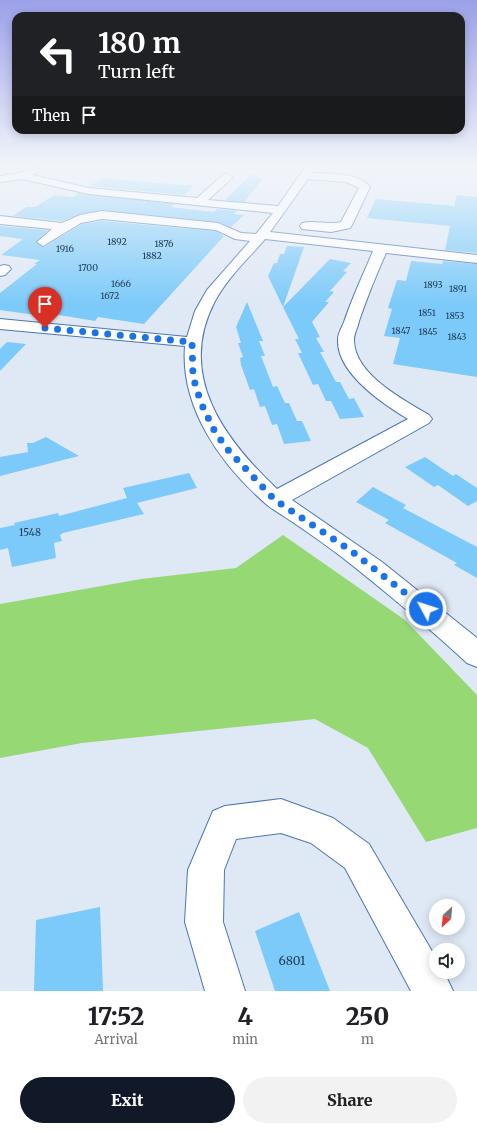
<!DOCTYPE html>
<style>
:root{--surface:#fff;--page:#f2f2f2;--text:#202124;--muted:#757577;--accent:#111827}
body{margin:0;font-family:Merriweather,serif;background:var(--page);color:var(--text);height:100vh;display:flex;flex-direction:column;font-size:15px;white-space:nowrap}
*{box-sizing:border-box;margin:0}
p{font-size:13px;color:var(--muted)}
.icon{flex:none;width:22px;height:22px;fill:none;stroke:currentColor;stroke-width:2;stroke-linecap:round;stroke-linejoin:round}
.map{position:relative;height:991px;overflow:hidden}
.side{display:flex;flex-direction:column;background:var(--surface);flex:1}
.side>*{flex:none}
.top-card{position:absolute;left:12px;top:12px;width:453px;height:122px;border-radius:12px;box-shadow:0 2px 10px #0003;background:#202124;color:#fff;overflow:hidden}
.needle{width:26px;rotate:206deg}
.tools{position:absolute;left:429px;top:899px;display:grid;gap:8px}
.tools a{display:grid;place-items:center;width:36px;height:36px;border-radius:50%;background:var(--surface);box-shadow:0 2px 10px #0003;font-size:20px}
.pin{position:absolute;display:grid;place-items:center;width:34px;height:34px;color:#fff;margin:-41px -17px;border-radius:50% 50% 50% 0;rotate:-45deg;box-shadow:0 0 4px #0007}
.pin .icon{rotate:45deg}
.me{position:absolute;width:44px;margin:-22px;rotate:310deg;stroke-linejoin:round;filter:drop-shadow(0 0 3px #0008)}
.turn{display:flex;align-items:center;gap:14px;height:84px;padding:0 20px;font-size:18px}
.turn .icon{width:52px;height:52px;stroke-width:2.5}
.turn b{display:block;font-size:28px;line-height:34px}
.then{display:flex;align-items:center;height:38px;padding:0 20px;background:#0003;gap:8px;font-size:15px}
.eta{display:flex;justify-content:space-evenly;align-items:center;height:68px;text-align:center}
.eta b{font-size:24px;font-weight:800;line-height:28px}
.action{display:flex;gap:8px;margin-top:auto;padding:8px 20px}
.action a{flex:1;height:46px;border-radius:24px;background:var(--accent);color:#fff;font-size:16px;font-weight:800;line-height:46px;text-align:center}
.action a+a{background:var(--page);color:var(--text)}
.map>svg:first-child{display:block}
.green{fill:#95d874}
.building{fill:#7ccaf9}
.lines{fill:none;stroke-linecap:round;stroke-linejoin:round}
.minor-casing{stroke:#4c77b0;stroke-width:2}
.minor{fill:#fff;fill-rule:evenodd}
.route{stroke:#1a73e8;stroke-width:7;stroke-dasharray:0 12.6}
.labels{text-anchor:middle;stroke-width:3;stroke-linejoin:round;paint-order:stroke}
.far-number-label{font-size:9px;fill:#1f3b57}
.number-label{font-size:10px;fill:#1f3b57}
.near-number-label{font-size:12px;fill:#1f3b57}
</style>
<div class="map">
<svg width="477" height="991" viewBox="0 0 477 991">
<rect width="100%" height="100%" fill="#dfe8f5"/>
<path class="green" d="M283,535L405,620L477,695V828L426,842L368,748L315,719L82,743L0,758V604L141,579L236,568Z"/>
<g class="building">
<path d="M253,172L262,180L244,202L225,200Z"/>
<path d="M104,178L170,184L193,186L184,195L88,186Z"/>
<path d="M78,193L174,204L171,207L214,212L217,209L237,211L234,214L244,215L231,227L218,222L102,210L80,214L62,221L13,216L26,207H35L54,195L73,197Z"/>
<path d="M457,195L477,197V253L445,250L450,226L367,218L376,199L454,206Z"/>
<path d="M102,221L216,231L224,236L144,324L98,317L95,321L53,314L50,317L0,310V293L37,264H34L40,260L1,255L23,239L0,236V226L48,230L36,242L44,247L82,224Z"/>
<path d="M287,246L304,247L283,307L268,276L274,263H277L280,254H284Z"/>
<path d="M330,259L351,263L343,271L347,272L330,291L334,292L325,302H329L312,322L320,337L316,338L324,352H320L336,382H340L349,399L354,398L364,417L340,419L331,401H326L318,384L313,385L298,353H302L295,339H299L283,307Z"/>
<path d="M411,261L442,264L443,261L477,264V377L393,364L400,338L384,336L392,309L388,308L397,280L406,281Z"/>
<path d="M247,302L263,341H259L265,356H261L273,387L277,386L285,403H289L297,421H302L311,441L284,444L277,424L272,425L265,406L260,407L254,389L250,390L241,365L240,358L243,357L238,343H241L236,327Z"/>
<path d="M7,342L26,344L0,371V349Z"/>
<path d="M46,437L79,456L0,476V457L28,452L27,443H33Z"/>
<path d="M425,457L453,476L456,474L477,488V501L468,506L438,485L434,487L405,467Z"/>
<path d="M189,473L197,488L137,503L144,514L63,533L60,535L62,541L54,543L56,558L12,567L8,548L0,550V528L15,525L14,523L58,513L59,516L127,498L123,488Z"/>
<path d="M373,487L406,505L403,508L477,547V578L454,565L457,563L385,523L389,520L356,502Z"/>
<path d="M100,907L103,991H34L36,920Z"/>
<path d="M299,912L330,991H275L255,931Z"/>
</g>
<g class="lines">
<g class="minor-casing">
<g id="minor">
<path d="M306,166H316L311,173C329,174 359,172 370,187L352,225L350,228L331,232L302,229L300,226L302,223C314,220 328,225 341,222L359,188L346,182L308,179L270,232L477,255V263L386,253C376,275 367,298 359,321C358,327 354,334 354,339C353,374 404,400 429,415L432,419L429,423L292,500L382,562L477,638V667L467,663C427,626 386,592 343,558C326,545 309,533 291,521C283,515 274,511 266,504C221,465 180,408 185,346L0,329V319L187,337L195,311L207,290L250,241L235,239L216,230L102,219L81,223L43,246L37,242L52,229L0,224V216L62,223L80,215L102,211L218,223L241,233L256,234L273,213L89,194L22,179L0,182V176L20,173L35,167L40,170L32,175L89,188L197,198L223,175L227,174L232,177L231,179L208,200L278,206ZM265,239L373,251C363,275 352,298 344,322C342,327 338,334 338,339C336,373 383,404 408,419L277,489C224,439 176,375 215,301C228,277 248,259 265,239Z"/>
<path d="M4,265L9,266L11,269L5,275L0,276V266Z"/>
<path d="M281,799L333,818L369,844L436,958V972H444L453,991H411L345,868L311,843L281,833L236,839L224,870L223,922L245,991H205L185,922L188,870L213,811L225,806Z"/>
</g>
</g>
<use href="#minor" class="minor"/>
</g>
<linearGradient id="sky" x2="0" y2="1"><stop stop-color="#9ca0e8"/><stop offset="0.54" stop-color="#f1f5fa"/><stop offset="1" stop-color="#f1f5fa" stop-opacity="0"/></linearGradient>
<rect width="477" height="305" fill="url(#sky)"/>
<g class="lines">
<path class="route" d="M45,328L192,342L193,377L201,403L215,432L229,451L275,500L350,550L426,609"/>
</g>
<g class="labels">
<g class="far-number-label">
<text x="117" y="245">1892</text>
<text x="164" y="247">1876</text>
<text x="65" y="252">1916</text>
<text x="152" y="259">1882</text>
<text x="88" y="271">1700</text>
<text x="121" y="287">1666</text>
<text x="433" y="288">1893</text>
<text x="458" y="292">1891</text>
<text x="110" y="299">1672</text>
<text x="427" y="316">1851</text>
<text x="455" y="319">1853</text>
<text x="401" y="334">1847</text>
<text x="428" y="335">1845</text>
<text x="457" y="340">1843</text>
</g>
<g class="number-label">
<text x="30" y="536">1548</text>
</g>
<g class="near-number-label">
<text x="292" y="965">6801</text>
</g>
</g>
</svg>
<div class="tools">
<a><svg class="needle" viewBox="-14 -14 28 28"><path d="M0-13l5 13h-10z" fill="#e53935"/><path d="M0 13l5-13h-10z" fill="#757577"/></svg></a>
<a><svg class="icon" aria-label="sound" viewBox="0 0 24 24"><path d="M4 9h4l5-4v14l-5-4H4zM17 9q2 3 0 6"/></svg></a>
</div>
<div class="pin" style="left:45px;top:328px;background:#d93025"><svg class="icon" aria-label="arrive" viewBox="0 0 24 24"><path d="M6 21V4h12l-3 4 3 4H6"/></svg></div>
<svg class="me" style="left:426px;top:609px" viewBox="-20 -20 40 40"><circle r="17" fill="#1a73e8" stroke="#fff" stroke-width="3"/><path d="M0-11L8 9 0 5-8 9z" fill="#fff"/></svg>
<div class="top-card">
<div class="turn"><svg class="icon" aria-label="left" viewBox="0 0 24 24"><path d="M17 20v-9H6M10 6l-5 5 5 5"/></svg><div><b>180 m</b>Turn left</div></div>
<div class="then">Then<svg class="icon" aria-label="arrive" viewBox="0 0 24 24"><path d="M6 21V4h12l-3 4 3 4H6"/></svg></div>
</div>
</div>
<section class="side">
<div class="eta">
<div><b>17:52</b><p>Arrival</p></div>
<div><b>4</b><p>min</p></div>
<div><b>250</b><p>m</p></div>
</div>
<div class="action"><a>Exit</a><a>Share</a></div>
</section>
